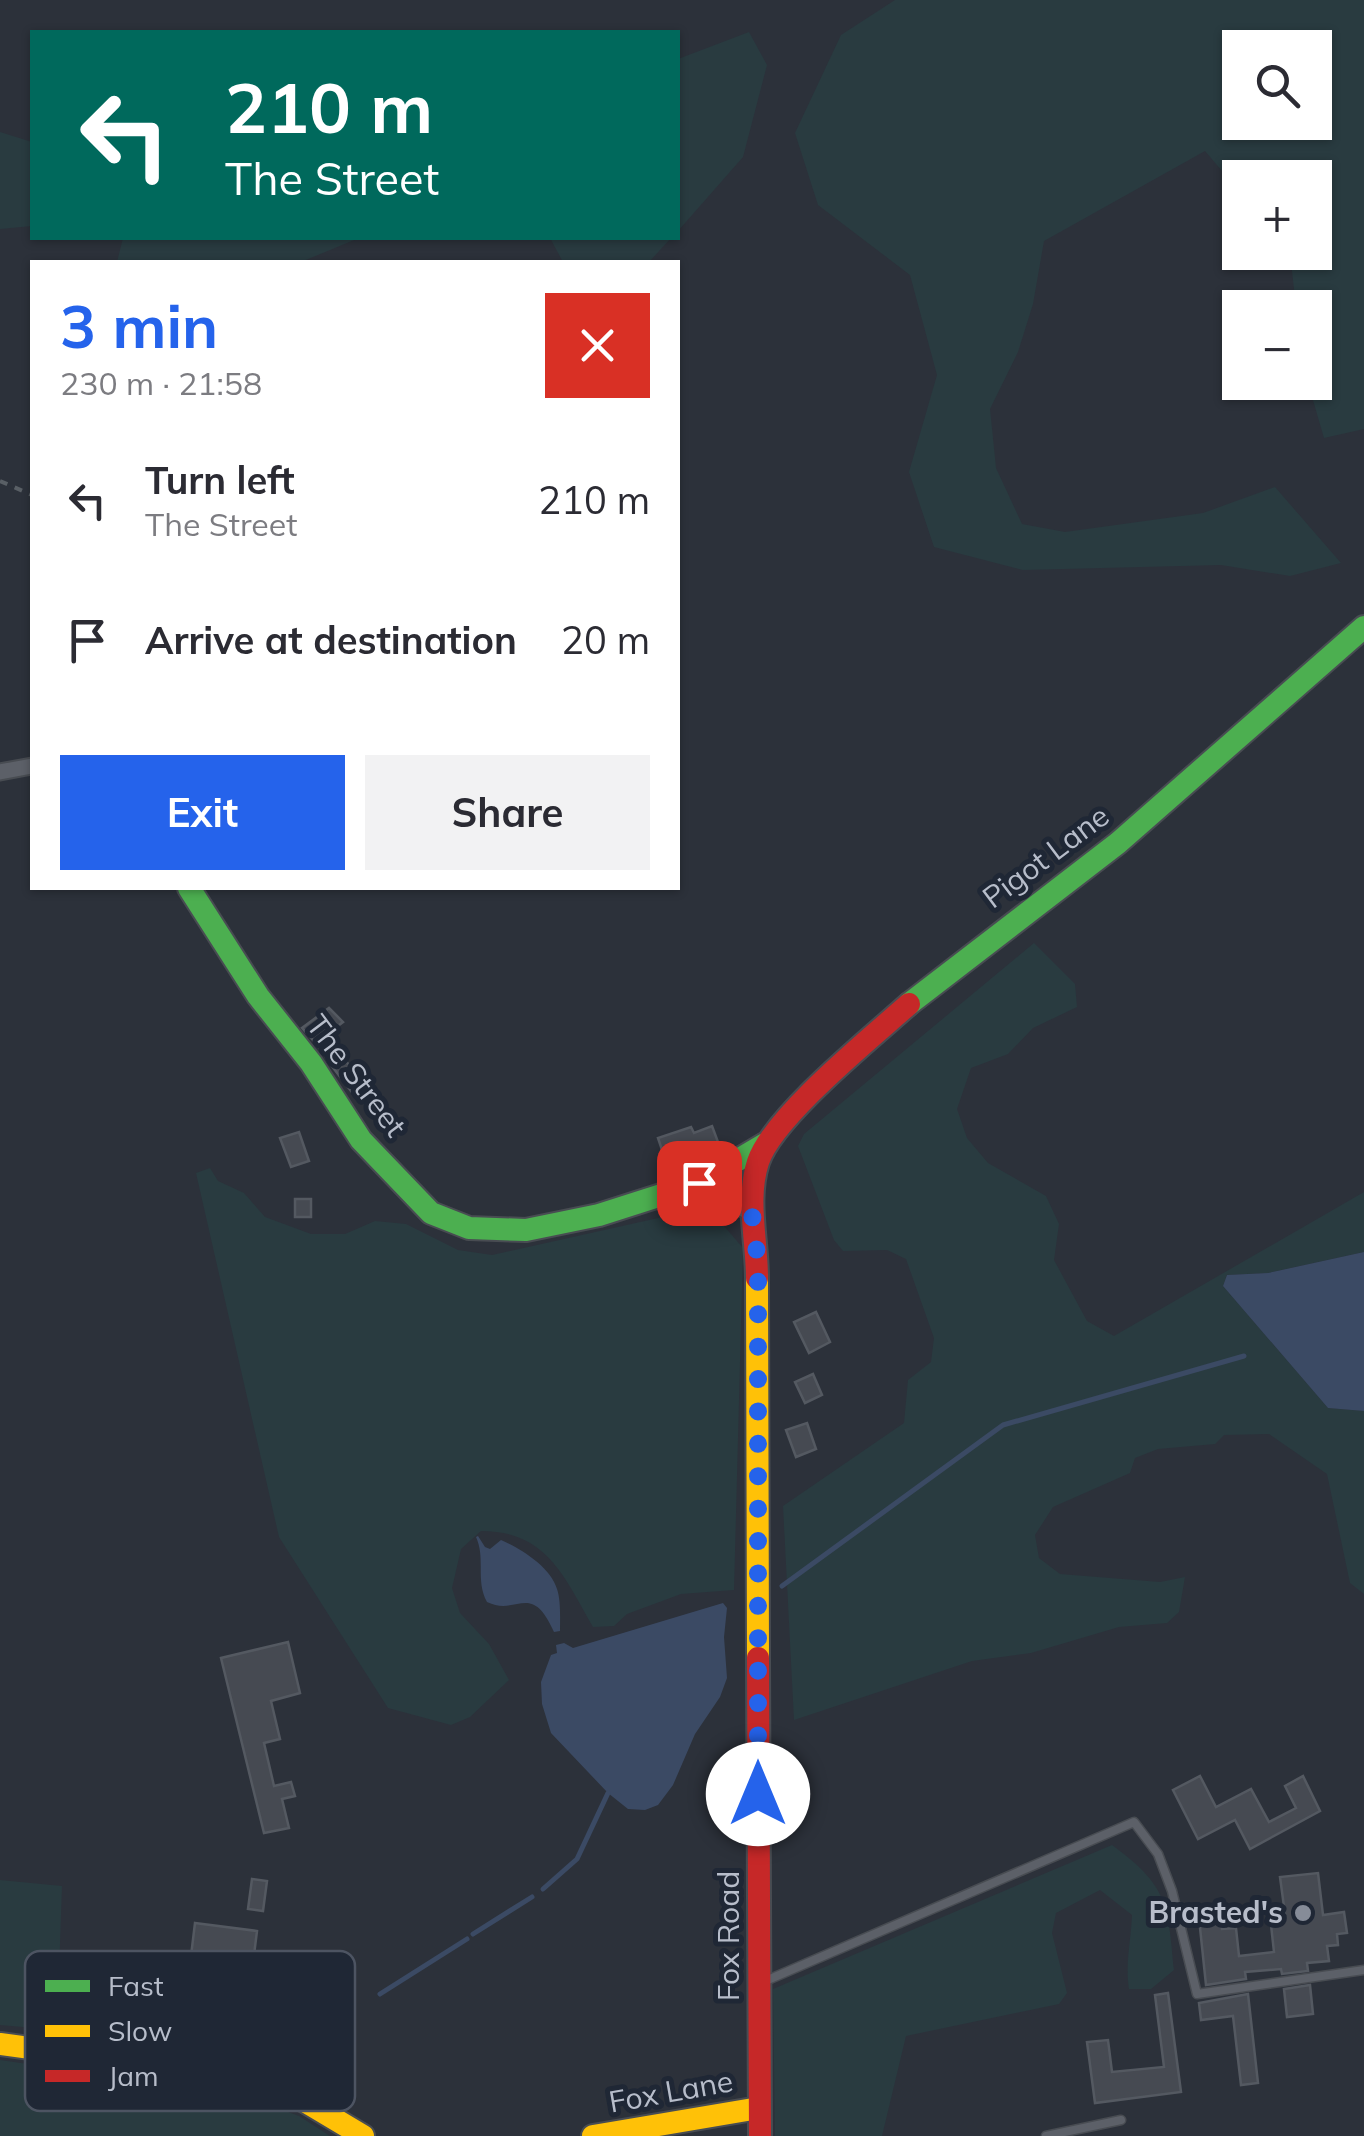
<!DOCTYPE html>
<meta charset="utf-8">
<style>
:root{--surface:#fff;--page:#f2f2f3;--text:#2b2b33;--muted:#7c7c81;--accent:#2563eb}
body{margin:0;font-family:Mulish,sans-serif;background:var(--page);color:var(--text);height:100vh;display:flex;flex-direction:column;font-size:38px;white-space:nowrap}
*{box-sizing:border-box;margin:0}
p{font-size:32px;color:var(--muted)}
.icon{flex:none;width:55px;height:55px;fill:none;stroke:currentColor;stroke-width:2;stroke-linecap:round;stroke-linejoin:round}
.map{position:relative;flex:1;overflow:hidden}
.side{position:absolute;left:30px;top:260px;width:650px;height:630px;display:flex;flex-direction:column;background:var(--surface);border-radius:0px;box-shadow:0 2px 8px #0004}
.side>*{flex:none}
.top-card{position:absolute;left:30px;top:30px;width:650px;height:210px;border-radius:0px;box-shadow:0 2px 8px #0004;background:#00695c;color:#fff;overflow:hidden}
.fabs{position:absolute;left:1222px;top:30px;display:grid;gap:20px}
.fabs a{display:grid;place-items:center;width:110px;height:110px;border-radius:0px;background:var(--surface);box-shadow:0 2px 8px #0004;font-size:50px}
.pin{position:absolute;display:grid;place-items:center;width:85px;height:85px;color:#fff;margin:-42px;border-radius:20px;box-shadow:0 5px 15px #0006}
.me{position:absolute;width:110px;margin:-55px;rotate:0deg;stroke-linejoin:round;filter:drop-shadow(0 0 8px #0008)}
.turn{display:flex;align-items:center;gap:35px;height:210px;padding:0 30px;font-size:45px}
.turn .icon{width:130px;height:130px;stroke-width:2.5}
.turn b{display:block;font-size:70px;line-height:85px}
.round{display:grid;place-items:center;flex:none;width:105px;height:105px;border-radius:0px;background:var(--page)}
.headline{display:flex;align-items:center;justify-content:space-between;height:170px;padding:0 30px}
h1{font-size:60px;font-weight:700;line-height:75px;color:var(--accent)}
.primary-button{display:flex;gap:20px;margin-top:auto;padding:20px 30px}
.primary-button a{flex:1;height:115px;border-radius:0px;background:var(--accent);color:#fff;font-size:40px;font-weight:700;line-height:115px;text-align:center}
.primary-button a+a{background:var(--page);color:var(--text)}
ul{padding:0;list-style:none}
li{display:flex;align-items:center;gap:30px;height:140px;padding:0 30px}
li div{flex:1}
li b{display:block;font-size:38px}
li em{font-style:normal}
.map>svg:first-child{display:block}
.green{fill:#293b40;fill-rule:evenodd}
.water{fill:#3b4a64}
.lines{fill:none;stroke-linecap:round;stroke-linejoin:round}
.stream{stroke:#3b4a64;stroke-width:5}
.building{fill:#464a52;stroke:#545961;stroke-width:2.5}
.lane-casing{stroke:#484c52;stroke-width:11}
.street-casing{stroke:#484c52;stroke-width:19}
.fast-casing{stroke:#484c52;stroke-width:26}
.slow-casing{stroke:#484c52;stroke-width:26}
.jam-casing{stroke:#484c52;stroke-width:26}
.path{stroke:#595f65;stroke-width:4;stroke-dasharray:8 8;stroke-linecap:butt}
.lane{stroke:#5c6068;stroke-width:8}
.street{stroke:#5c6068;stroke-width:15}
.fast{stroke:#4caf50;stroke-width:22}
.slow{stroke:#ffc107;stroke-width:22}
.jam{stroke:#c62828;stroke-width:22}
.route{stroke:#2563eb;stroke-width:18;stroke-dasharray:0 32.4}
.poi-dot{fill:#868c98;stroke:#1f2735;stroke-width:4}
.labels{text-anchor:middle;stroke-width:10;stroke-linejoin:round;paint-order:stroke}
.street-label{font-size:30px;fill:#b7bdca;stroke:#1f2735}
.poi-label{font-size:30px;font-weight:bold;fill:#b7bdca;stroke:#1f2735;text-anchor:end}
.key{fill:#1f2735;stroke:#4d5462;stroke-width:2.5}
.key-label{font-size:28px;fill:#b7bdca}
</style>
<div class="map">
<svg width="1364" height="2136" viewBox="0 0 1364 2136">
<rect width="100%" height="100%" fill="#2c313a"/>
<g class="green">
<path d="M895,0H1364V429L1324,438L1308,383L1315,382V308L1296,307L1290,253L1315,252V178H1240V192L1205,151L1044,241L1033,304L1018,352L990,409L996,468L1022,524L1065,532L1203,513L1275,487L1341,563L1290,576L1221,565L1023,570L934,547L909,472L937,375L910,275L818,205L795,133L841,35ZM1240,48H1315V122H1240Z"/>
<path d="M749,32L767,65L743,157L678,231V59Z"/>
<path d="M0,132L32,142V226L0,229Z"/>
<path d="M123,238H359L301,262H117Z"/>
<path d="M550,238H671L649,262H563Z"/>
<path d="M1034,943L1075,984L1077,1007L1033,1028L1008,1054L971,1068L957,1109L967,1138L988,1163L1046,1196L1059,1224L1054,1260L1087,1321L1114,1336L1364,1192V1252L1268,1273L1227,1275L1223,1286L1328,1408L1364,1411V1594L1350,1583L1327,1474L1269,1434L1224,1435L1215,1444L1158,1449L1135,1458L1130,1473L1053,1507L1035,1535L1039,1558L1060,1574L1160,1582L1185,1577L1179,1612L1167,1623L1119,1627L1031,1653L972,1661L794,1720L783,1506L904,1423L908,1380L931,1362L934,1338L906,1259L887,1250L843,1251L834,1240L798,1146L804,1134Z"/>
<path d="M750,1166L745,1201L719,1185Z"/>
<path d="M210,1168L218,1181L244,1193L265,1217L311,1234H345L375,1221L406,1224L458,1250L492,1255L703,1208L711,1211L743,1248L734,1590L681,1594L627,1614L614,1626L593,1627C564,1577 547,1531 481,1531L461,1549L452,1588L460,1613L489,1644L509,1680L470,1717L451,1725L388,1708L279,1537L196,1173Z"/>
<path d="M1112,1845C1168,1886 1168,1904 1174,1970L1151,1989H1129C1125,1963 1131,1941 1132,1915L1100,1890L1056,1913L1052,1933L1067,1993L1059,2004L906,2036L882,2136H775L773,1989Z"/>
<path d="M0,1880L62,1886L57,2030L0,2025Z"/>
<path d="M0,2060L243,2095L299,2116L330,2136H0Z"/>
</g>
<g class="water">
<path d="M1364,1252V1411L1328,1408L1223,1286L1227,1275L1268,1273Z"/>
<path d="M478,1536L485,1547L490,1549L501,1540C520,1548 551,1567 557,1589C561,1601 560,1618 560,1631L554,1632C531,1580 517,1617 487,1602C475,1580 486,1559 476,1537Z"/>
<path d="M723,1603L727,1608L724,1637L727,1678L720,1697L695,1734L673,1785L658,1805L645,1810L628,1809L608,1793L551,1733L542,1704L541,1682L551,1655L557,1653L556,1645L564,1643L573,1648Z"/>
</g>
<g class="lines">
<g class="stream">
<path d="M782,1586L1003,1425L1244,1356"/>
<path d="M543,1889L577,1859L608,1793"/>
<path d="M473,1934L532,1897"/>
<path d="M380,1994L467,1939"/>
<path d="M303,2081L334,2049"/>
</g>
</g>
<g class="building">
<path d="M329,1008L343,1022L326,1035L362,1082L351,1091L328,1061L330,1059L302,1028Z"/>
<path d="M712,1126L718,1142L666,1162L658,1138L691,1127L694,1133Z"/>
<path d="M299,1132L309,1161L291,1167L280,1138Z"/>
<rect x="295" y="1199" width="16" height="18"/>
<path d="M816,1312L830,1342L809,1353L794,1322Z"/>
<path d="M813,1374L822,1395L805,1403L795,1382Z"/>
<path d="M807,1423L816,1449L796,1457L786,1430Z"/>
<path d="M288,1642L300,1693L271,1701L280,1739L264,1743L274,1786L291,1782L295,1796L282,1799L289,1828L264,1833L221,1658Z"/>
<path d="M1200,1776L1216,1807L1251,1789L1269,1822L1296,1808L1285,1786L1303,1776L1320,1811L1250,1849L1235,1820L1198,1839L1173,1790Z"/>
<path d="M1318,1873L1323,1915L1344,1912L1347,1933L1337,1934L1338,1945L1327,1946L1329,1961L1307,1963L1308,1971L1282,1974L1281,1969L1245,1972L1246,1979L1206,1985L1199,1918L1220,1916L1222,1929L1236,1928L1239,1956L1274,1952L1270,1916L1285,1914L1280,1877Z"/>
<path d="M252,1879L267,1881L263,1911L248,1909Z"/>
<path d="M195,1923L257,1931L253,1963L216,1959L205,2029L190,2027L200,1957L191,1956Z"/>
<path d="M1310,1985L1313,2014L1287,2017L1284,1989Z"/>
<path d="M1168,1993L1181,2092L1095,2103L1087,2042L1108,2040L1112,2072L1164,2067L1155,1995Z"/>
<path d="M1248,1994L1258,2083L1241,2085L1233,2016L1201,2020L1199,2003Z"/>
</g>
<g class="lines">
<g class="lane-casing">
<g id="lane">
<path d="M763,1982L1134,1822L1158,1854L1172,1891L1197,1994L1364,1970"/>
<path d="M1046,2136L1121,2120"/>
</g>
</g>
<g class="street-casing">
<g id="street">
<path d="M0,772L32,766"/>
<path d="M699,1183L752,1214"/>
</g>
</g>
<g class="fast-casing">
<g id="fast">
<path d="M189,888L258,996L311,1063L361,1140L431,1213L469,1228L526,1230L599,1215L699,1183L765,1144"/>
<path d="M909,1004L1118,843L1364,627"/>
</g>
</g>
<g class="slow-casing">
<g id="slow">
<path d="M757,1278L758,1658"/>
<path d="M0,2044L271,2081L363,2136"/>
<path d="M593,2136L759,2108"/>
</g>
</g>
<g class="jam-casing">
<g id="jam">
<path d="M757,1278C757,1240 746,1199 758,1162C773,1117 871,1038 909,1004"/>
<path d="M758,1658L760,2136"/>
</g>
</g>
<path class="path" d="M0,481L32,495"/>
<use href="#lane" class="lane"/>
<use href="#street" class="street"/>
<use href="#fast" class="fast"/>
<use href="#slow" class="slow"/>
<use href="#jam" class="jam"/>
</g>
<g class="lines">
<path class="route" d="M699,1183L752,1214L758,1262V1794"/>
</g>
<circle class="poi-dot" cx="1303" cy="1913" r="10"/>
<g class="labels">
<g class="street-label">
<text transform="translate(1046 857) rotate(-37)" y="10">Pigot Lane</text>
<text transform="translate(356 1076) rotate(53)" y="10">The Street</text>
<text transform="translate(729 1936) rotate(-90)" y="10">Fox Road</text>
<text transform="translate(671 2092) rotate(-10)" y="10">Fox Lane</text>
</g>
<g class="poi-label">
<text x="1283" y="1923">Brasted's</text>
</g>
</g>
<rect x="25" y="1951" width="330" height="160" rx="15" class="key"/>
<rect x="45" y="1980" width="45" height="12" fill="#4caf50"/>
<rect x="45" y="2025" width="45" height="12" fill="#ffc107"/>
<rect x="45" y="2070" width="45" height="12" fill="#c62828"/>
<g class="key-label">
<text x="108" y="1996">Fast</text>
<text x="108" y="2041">Slow</text>
<text x="108" y="2086">Jam</text>
</g>
</svg>
<div class="fabs">
<a><svg class="icon" aria-label="search" viewBox="0 0 24 24"><circle cx="10" cy="10" r="6"/><path d="M15 15l6 6"/></svg></a>
<a>+</a>
<a>−</a>
</div>
<div class="pin" style="left:699px;top:1183px;background:#d93025"><svg class="icon" aria-label="arrive" viewBox="0 0 24 24"><path d="M6 21V4h12l-3 4 3 4H6"/></svg></div>
<svg class="me" style="left:758px;top:1794px" viewBox="-20 -20 40 40"><circle r="19" fill="#fff"/><path d="M0-13L10 11 0 6-10 11z" fill="#2563eb"/></svg>
<div class="top-card">
<div class="turn"><svg class="icon" aria-label="left" viewBox="0 0 24 24"><path d="M17 20v-9H6M10 6l-5 5 5 5"/></svg><div><b>210 m</b>The Street</div></div>
</div>
<section class="side">
<div class="headline"><div><h1>3 min</h1><p>230 m · 21:58</p></div><a class="round" style="background:#d93025;color:#fff"><svg class="icon" aria-label="close" viewBox="0 0 24 24"><path d="M6 6l12 12M18 6L6 18"/></svg></a></div>
<ul>
<li><svg class="icon" aria-label="left" viewBox="0 0 24 24"><path d="M17 20v-9H6M10 6l-5 5 5 5"/></svg><div><b>Turn left</b><p>The Street</p></div><em>210 m</em></li>
<li><svg class="icon" aria-label="arrive" viewBox="0 0 24 24"><path d="M6 21V4h12l-3 4 3 4H6"/></svg><div><b>Arrive at destination</b></div><em>20 m</em></li>
</ul>
<div class="primary-button"><a>Exit</a><a>Share</a></div>
</section>
</div>
